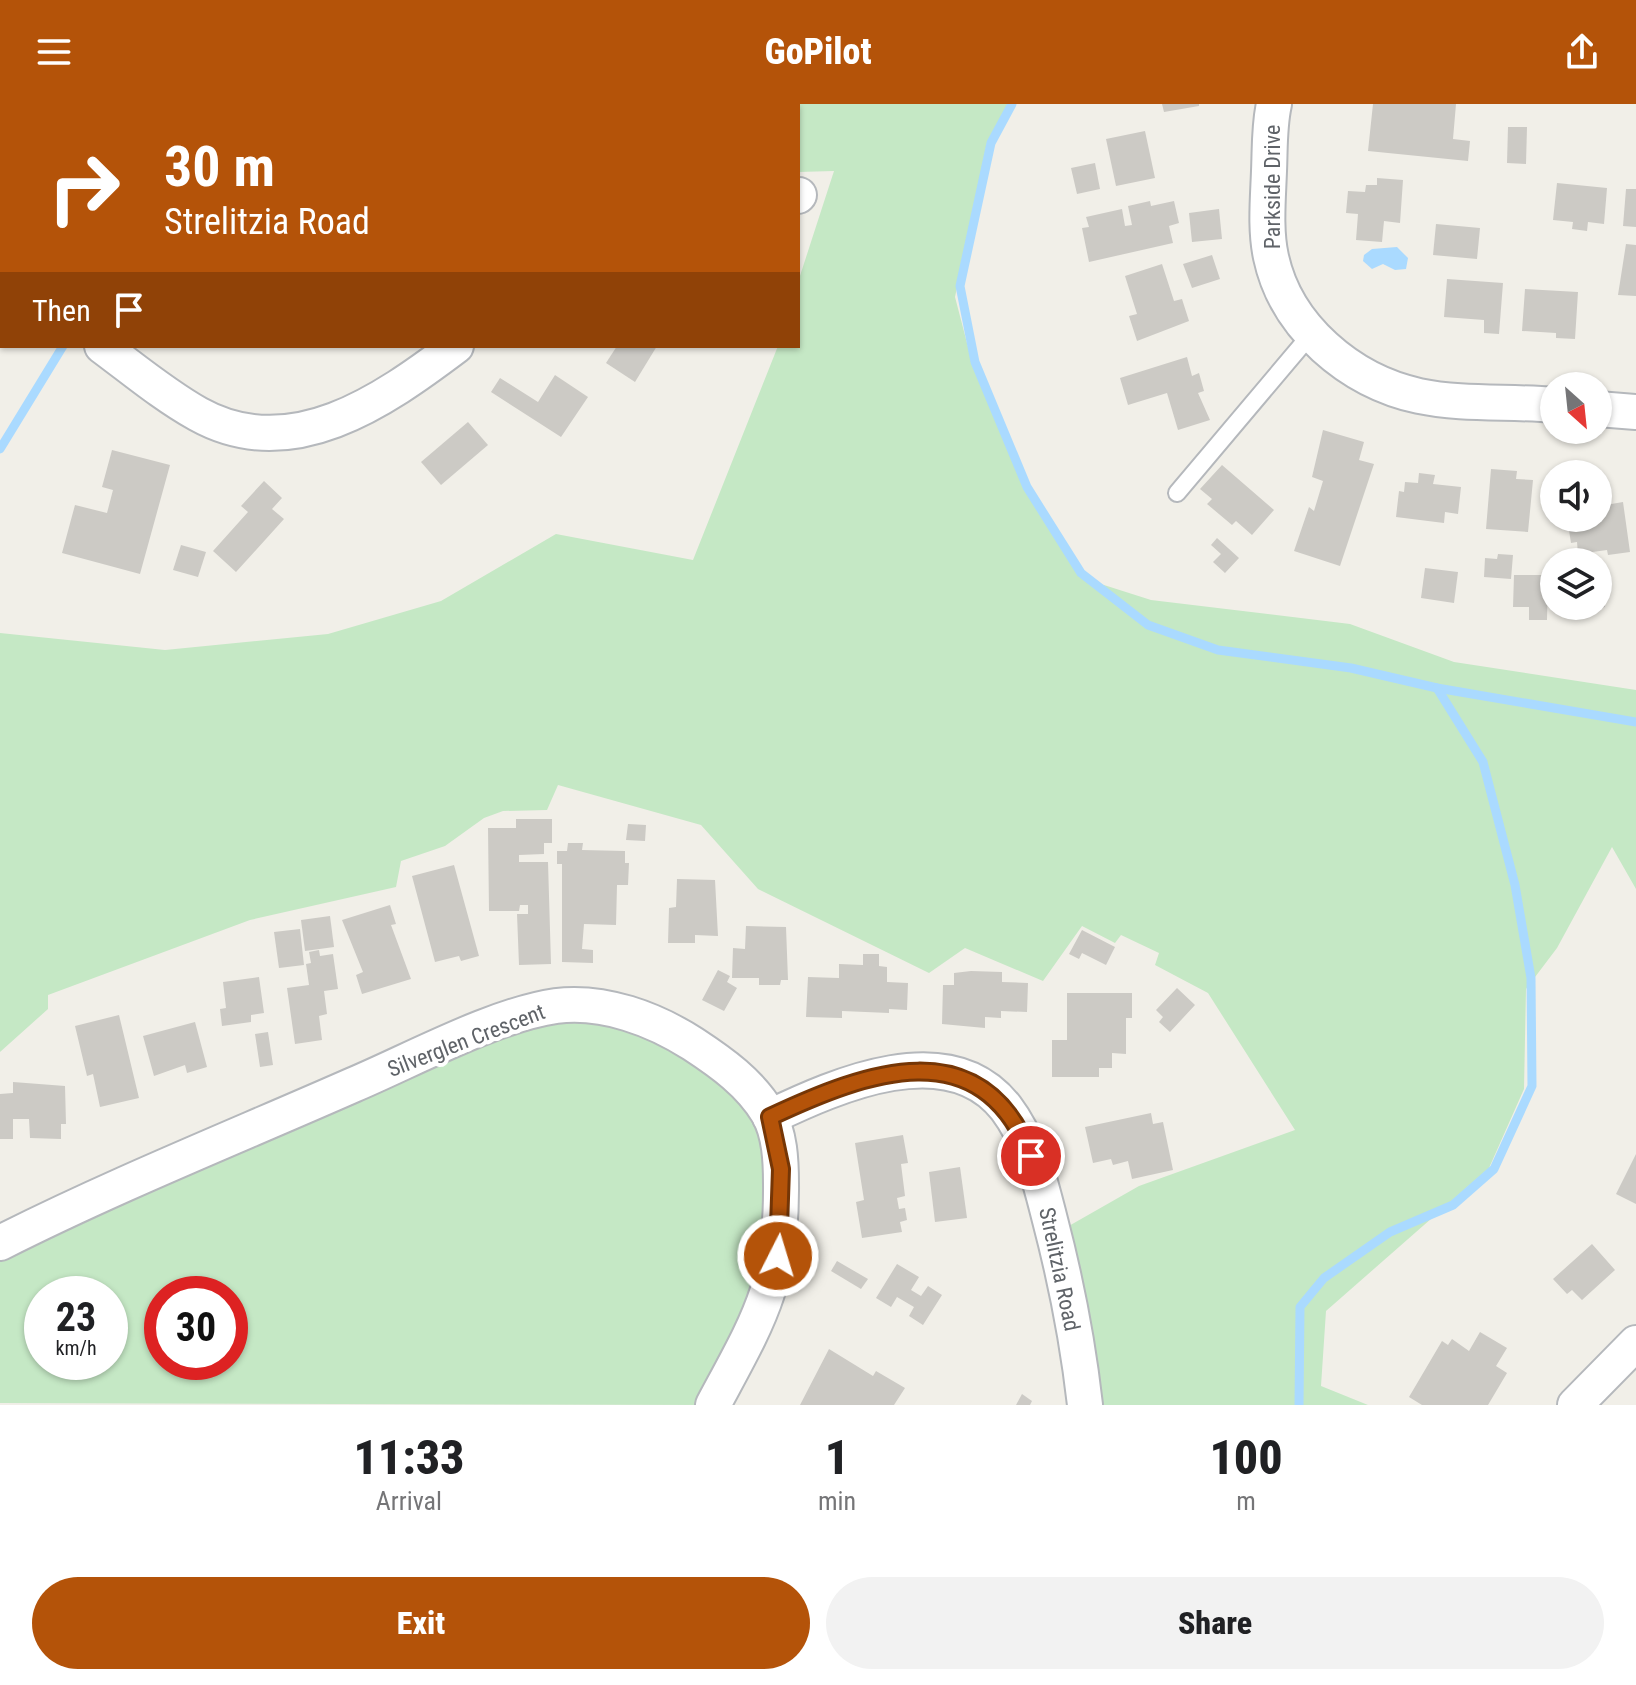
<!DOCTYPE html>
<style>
:root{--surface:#fff;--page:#f2f2f2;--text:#202124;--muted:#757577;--accent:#b45309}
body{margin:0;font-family:"Roboto Condensed",sans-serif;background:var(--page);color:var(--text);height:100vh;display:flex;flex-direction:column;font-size:30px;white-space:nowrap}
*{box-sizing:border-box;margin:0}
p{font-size:26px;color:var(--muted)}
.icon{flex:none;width:44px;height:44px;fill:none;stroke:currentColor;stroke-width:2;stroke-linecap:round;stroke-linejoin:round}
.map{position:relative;height:1301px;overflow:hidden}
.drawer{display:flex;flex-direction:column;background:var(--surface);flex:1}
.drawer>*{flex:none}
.guide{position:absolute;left:0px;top:0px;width:800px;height:244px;box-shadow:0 2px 6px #0004;background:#b45309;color:#fff;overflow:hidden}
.needle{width:52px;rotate:153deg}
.controls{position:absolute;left:1540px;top:268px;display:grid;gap:16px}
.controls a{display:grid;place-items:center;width:72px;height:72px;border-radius:50%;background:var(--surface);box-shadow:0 2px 6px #0004;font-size:40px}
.speed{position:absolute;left:24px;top:1172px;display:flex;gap:16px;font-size:40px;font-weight:700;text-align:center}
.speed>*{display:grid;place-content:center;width:104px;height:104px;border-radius:50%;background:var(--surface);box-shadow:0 2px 6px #0004;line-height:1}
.speed small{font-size:20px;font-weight:400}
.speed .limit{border:12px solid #d22;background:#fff;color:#111}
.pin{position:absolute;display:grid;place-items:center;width:68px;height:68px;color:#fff;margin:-34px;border:4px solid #fff;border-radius:50%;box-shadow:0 2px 8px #0007}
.me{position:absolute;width:88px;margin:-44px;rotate:5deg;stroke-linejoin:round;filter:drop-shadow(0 0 6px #0008)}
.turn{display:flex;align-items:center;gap:28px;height:168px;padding:0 32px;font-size:36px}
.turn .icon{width:104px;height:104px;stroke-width:2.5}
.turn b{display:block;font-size:56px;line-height:68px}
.then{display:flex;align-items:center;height:76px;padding:0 32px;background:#0003;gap:16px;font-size:30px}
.eta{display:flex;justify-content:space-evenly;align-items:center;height:136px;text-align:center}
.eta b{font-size:48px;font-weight:800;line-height:56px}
.button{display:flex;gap:16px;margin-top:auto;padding:16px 32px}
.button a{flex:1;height:92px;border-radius:48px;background:var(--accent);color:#fff;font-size:32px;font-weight:800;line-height:92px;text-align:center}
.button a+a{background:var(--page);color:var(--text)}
header{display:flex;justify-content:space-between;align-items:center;height:104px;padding:0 32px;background:var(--accent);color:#fff;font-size:36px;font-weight:800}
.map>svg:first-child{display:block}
.green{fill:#c5e8c5;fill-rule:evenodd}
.water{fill:#aadaff}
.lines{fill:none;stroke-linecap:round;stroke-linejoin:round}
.stream{stroke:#aadaff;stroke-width:9}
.building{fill:#cccac5}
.service-casing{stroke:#b5b8bc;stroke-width:20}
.minor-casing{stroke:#b5b8bc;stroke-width:38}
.service{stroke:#fff;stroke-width:16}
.minor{stroke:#fff;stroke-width:34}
.route-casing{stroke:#753606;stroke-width:20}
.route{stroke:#b45309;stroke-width:14}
.labels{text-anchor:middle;stroke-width:8;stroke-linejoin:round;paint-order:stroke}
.street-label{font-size:22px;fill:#5f6368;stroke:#fff}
</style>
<header><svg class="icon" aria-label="menu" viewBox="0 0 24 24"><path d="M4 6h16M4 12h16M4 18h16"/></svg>GoPilot<svg class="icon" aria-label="share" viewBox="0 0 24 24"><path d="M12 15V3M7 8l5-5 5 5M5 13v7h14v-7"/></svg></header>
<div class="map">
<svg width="1636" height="1301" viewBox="0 0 1636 1301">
<rect width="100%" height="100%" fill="#f1efe8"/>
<g class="green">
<path d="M757,0H1008L987,39L955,193L973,262L1025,386L1082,474L1151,496L1350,520L1454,558L1636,586V785L1612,743L1557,844L1526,885L1524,985L1489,1064L1326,1207L1321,1282L1368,1301H1084L1053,1131L1139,1082L1295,1026L1208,889L1155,861L1159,849L1121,831L1115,839L1082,822L1043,877L965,844L929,869L758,785L701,721L558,681L547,706L503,707L484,714L445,742L401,757L396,783L250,816L48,891V905L0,948V529L165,546L328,530L441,497L556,430L693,456L778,242H798V178L834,67L798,68V2Z"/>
<path d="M615,905L753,985L782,1121L715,1301L0,1299V1137L492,922ZM42,1190H110V1258H42ZM162,1190H230V1258H162Z"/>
</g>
<path class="water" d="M1397,143L1408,154L1406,165L1395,166L1383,160L1372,165L1363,157L1364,151L1372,145Z"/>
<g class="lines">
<g class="stream">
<path d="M1012,0L991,39L960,182L975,258L1027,383L1081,469L1148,521L1218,546L1351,564L1437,584L1636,618"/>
<path d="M227,2L229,0"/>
<path d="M0,345L63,242"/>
<path d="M1299,1301L1300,1203L1324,1174L1390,1128L1453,1101L1494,1065L1532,982L1531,874L1515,781L1483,658L1437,584"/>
</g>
</g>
<g class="building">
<path d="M1162,0H1199V2L1164,8Z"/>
<path d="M1373,0H1456L1453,35L1470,37L1468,57L1368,47Z"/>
<path d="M1508,23H1527L1526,60L1507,59Z"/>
<path d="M1145,27L1155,74L1116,82L1106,35Z"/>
<path d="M1095,59L1100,85L1077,90L1071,64Z"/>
<path d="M1377,74L1403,76L1400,119L1384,117L1382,138L1356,136L1358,110L1346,109L1348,87L1365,88L1366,81H1377Z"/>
<path d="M1557,79L1607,84L1604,120L1588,118L1587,127L1572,125L1573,118L1553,116Z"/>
<path d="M1626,85H1636V123L1623,122Z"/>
<path d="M1150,97L1151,102L1174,97L1179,119L1169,122L1173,139L1089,158L1082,124L1089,123L1086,113L1122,105L1125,122L1132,121L1128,102Z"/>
<path d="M1219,105L1222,135L1192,138L1189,109Z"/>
<path d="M1436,120L1480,124L1477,155L1433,151Z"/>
<path d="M1626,140L1636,141V192L1618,191Z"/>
<path d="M1212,151L1220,175L1192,184L1183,160Z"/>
<path d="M1162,160L1174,197L1182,195L1189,217L1137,237L1129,212L1137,210L1125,172Z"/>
<path d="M1447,175L1503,179L1499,230L1484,229V216L1444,213Z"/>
<path d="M1525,185L1578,188L1575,235L1556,234V229L1522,227Z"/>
<path d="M617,242H657L635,278L606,259Z"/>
<path d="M1187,253L1192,272L1199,269L1204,287L1198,289L1210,316L1178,326L1167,289L1128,301L1120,274Z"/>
<path d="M555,271L588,293L561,333L491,288L500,274L538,298Z"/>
<path d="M468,318L488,341L441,381L421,358Z"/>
<path d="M1323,326L1364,338L1359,356L1374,360L1340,462L1294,447L1309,403L1314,407L1323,377L1312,373Z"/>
<path d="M112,346L170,361L140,470L62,449L75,401L107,409L113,386L102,383Z"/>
<path d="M1222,361L1274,406L1252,431L1236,417L1232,421L1207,400L1212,395L1200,385Z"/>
<path d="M1491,365L1517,367L1516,375L1533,376L1528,428L1486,425Z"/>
<path d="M1419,369L1435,371L1433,380L1461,383L1458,410L1445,408L1444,419L1396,413L1399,387L1404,388L1405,378L1418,379Z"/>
<path d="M264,377L282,394L272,405L284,415L236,468L213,447L248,408L241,402Z"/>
<path d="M1623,398L1630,448L1608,451L1607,446L1578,450L1577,438L1571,439L1567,414H1598L1600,402Z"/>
<path d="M1217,434L1239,454L1225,469L1213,458L1221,450L1211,441Z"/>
<path d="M181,441L206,448L198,473L173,466Z"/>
<path d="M1498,450L1513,451L1511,475L1484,473L1485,454L1497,455Z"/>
<path d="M1425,464L1458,468L1454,499L1421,494Z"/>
<path d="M1514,471H1548L1547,516H1529V503H1513Z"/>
<path d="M1598,471L1605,503L1580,508L1579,502H1598Z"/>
<path d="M516,715H552V739H544V750L519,751V758H548L551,860L519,861L517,810H528V801H520L519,807H489L488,724H516Z"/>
<path d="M628,720L646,721L645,737L626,736Z"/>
<path d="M568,739H583L582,746L625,747V759H629L628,781H617L616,821L584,820L582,845L593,846V859L562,858V760H557V747H567Z"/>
<path d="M454,761L479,852L461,857L459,852L435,858L412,772Z"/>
<path d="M677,775L715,776L718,832L695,831V839H668L669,804L676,803Z"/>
<path d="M390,801L396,820L391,821L411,875L362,890L356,871L363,868L342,816Z"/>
<path d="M330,812L334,843L305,847L301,816Z"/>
<path d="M746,822L786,823L788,876H781L780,881H759V874H732L733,844L745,845Z"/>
<path d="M300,825L304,861L279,864L274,828Z"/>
<path d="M1082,826L1115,843L1106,861L1082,849L1079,855L1069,850Z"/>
<path d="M319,846L320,852L333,850L338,885L324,887L327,910L319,912L322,936L295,940L287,884L309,881L306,860L311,859L309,848Z"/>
<path d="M863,850H879V862L887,863V878L908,879L907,906L889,905V909L842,907V914L806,913L808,873L839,874V860L863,861Z"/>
<path d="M718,866L730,872L727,878L737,884L724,907L702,896Z"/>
<path d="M971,867L1002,868V878L1028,879L1027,908L1001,907V914L985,913V924L942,920L943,881H954V869Z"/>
<path d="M259,873L264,909L251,911V918L222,922L220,905L226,904L223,878Z"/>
<path d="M1177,884L1195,901L1170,928L1159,918L1163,913L1156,906Z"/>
<path d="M1067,889H1132V914H1126V950L1112,949V964H1099V973H1052V936H1067Z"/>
<path d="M119,911L139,994L100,1003L93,970L87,972L75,922Z"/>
<path d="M195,918L207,963L187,969L185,961L154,972L143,932Z"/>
<path d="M268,928L273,961L260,963L255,930Z"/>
<path d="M13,978L65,982L66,1020H61V1035L30,1034L29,1015H13V1035H0V990L13,989Z"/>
<path d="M1151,1009L1153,1020L1163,1018L1173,1066L1132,1075L1128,1057L1113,1061L1111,1055L1093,1059L1085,1023Z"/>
<path d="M903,1031L908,1059L901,1060L905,1092L897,1094L899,1105L905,1104L907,1116L900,1118L902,1128L862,1134L856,1098L864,1096L855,1039Z"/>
<path d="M1636,1050V1100L1616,1090Z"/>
<path d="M960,1063L967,1114L935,1118L929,1068Z"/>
<path d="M1592,1140L1615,1166L1582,1196L1572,1186L1567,1190L1553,1175Z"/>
<path d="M837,1157L868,1175L861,1185L831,1167Z"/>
<path d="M897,1160L919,1173L911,1186L921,1192L928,1182L942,1191L923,1221L909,1212L914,1203L897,1193L891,1203L876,1194Z"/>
<path d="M1480,1228L1507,1244L1496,1262L1507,1269L1488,1301H1422L1409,1293L1442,1237L1448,1241L1452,1235L1469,1247Z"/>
<path d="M829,1245L873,1272L876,1267L905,1284L894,1301H800Z"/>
<path d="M1022,1290L1032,1297L1030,1301H1016Z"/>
</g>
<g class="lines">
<g class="service-casing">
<g id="service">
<path d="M64,2L66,0"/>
<path d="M0,104L2,101"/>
<path d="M1177,389L1312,229"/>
</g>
</g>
<g class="minor-casing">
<g id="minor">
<path d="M1274,0C1269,22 1270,45 1269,67C1268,95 1265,126 1271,153C1286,223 1350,277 1419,292C1462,301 1510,297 1554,301"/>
<path d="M798,92L799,91"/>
<path d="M0,164L2,166"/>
<path d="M102,242C133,265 164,291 198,310C291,362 383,297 456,242"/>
<path d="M1598,305L1636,308"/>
<path d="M770,1013C837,981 949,931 1006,1004C1031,1037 1040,1077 1050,1116C1066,1177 1078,1239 1085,1301"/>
<path d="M0,1139C115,1081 235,1033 353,981C412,956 494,911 556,902C604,896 654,915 693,940C722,959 750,979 768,1009C780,1030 781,1057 781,1080C782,1181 759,1215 713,1301"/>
<path d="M1575,1301L1636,1239"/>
</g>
</g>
<use href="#service" class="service"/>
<use href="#minor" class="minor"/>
</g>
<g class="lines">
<g class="route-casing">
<path id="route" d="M778,1152L781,1065L770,1013C866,968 981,924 1031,1052"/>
</g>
<use href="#route" class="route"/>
</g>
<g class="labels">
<g class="street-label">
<text transform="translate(1272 83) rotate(-90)" y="8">Parkside Drive</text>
<text transform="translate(466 936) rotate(-21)" y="8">Silverglen Crescent</text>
<text transform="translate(1060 1165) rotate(78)" y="8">Strelitzia Road</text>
</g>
</g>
</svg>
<div class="controls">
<a><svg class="needle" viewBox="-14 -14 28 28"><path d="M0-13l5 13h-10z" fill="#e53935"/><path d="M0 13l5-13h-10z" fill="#757577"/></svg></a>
<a><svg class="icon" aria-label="sound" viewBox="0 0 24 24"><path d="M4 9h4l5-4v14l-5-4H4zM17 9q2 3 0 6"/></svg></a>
<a><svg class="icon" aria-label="layers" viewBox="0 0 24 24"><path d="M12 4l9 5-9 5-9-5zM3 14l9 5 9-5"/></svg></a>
</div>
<div class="speed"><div>23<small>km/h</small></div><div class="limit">30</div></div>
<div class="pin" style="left:1031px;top:1052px;background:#d93025"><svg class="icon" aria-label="arrive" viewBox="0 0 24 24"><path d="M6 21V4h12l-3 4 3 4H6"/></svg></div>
<svg class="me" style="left:778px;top:1152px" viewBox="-20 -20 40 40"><circle r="17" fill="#b45309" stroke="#fff" stroke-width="3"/><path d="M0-11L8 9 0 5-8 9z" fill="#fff"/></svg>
<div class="guide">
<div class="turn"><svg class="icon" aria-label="right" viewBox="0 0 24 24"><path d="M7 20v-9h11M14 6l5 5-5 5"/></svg><div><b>30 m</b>Strelitzia Road</div></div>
<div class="then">Then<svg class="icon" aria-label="arrive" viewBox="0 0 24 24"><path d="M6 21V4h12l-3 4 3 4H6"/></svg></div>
</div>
</div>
<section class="drawer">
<div class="eta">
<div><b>11:33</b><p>Arrival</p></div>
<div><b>1</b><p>min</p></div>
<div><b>100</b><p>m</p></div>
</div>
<div class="button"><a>Exit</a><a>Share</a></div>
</section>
